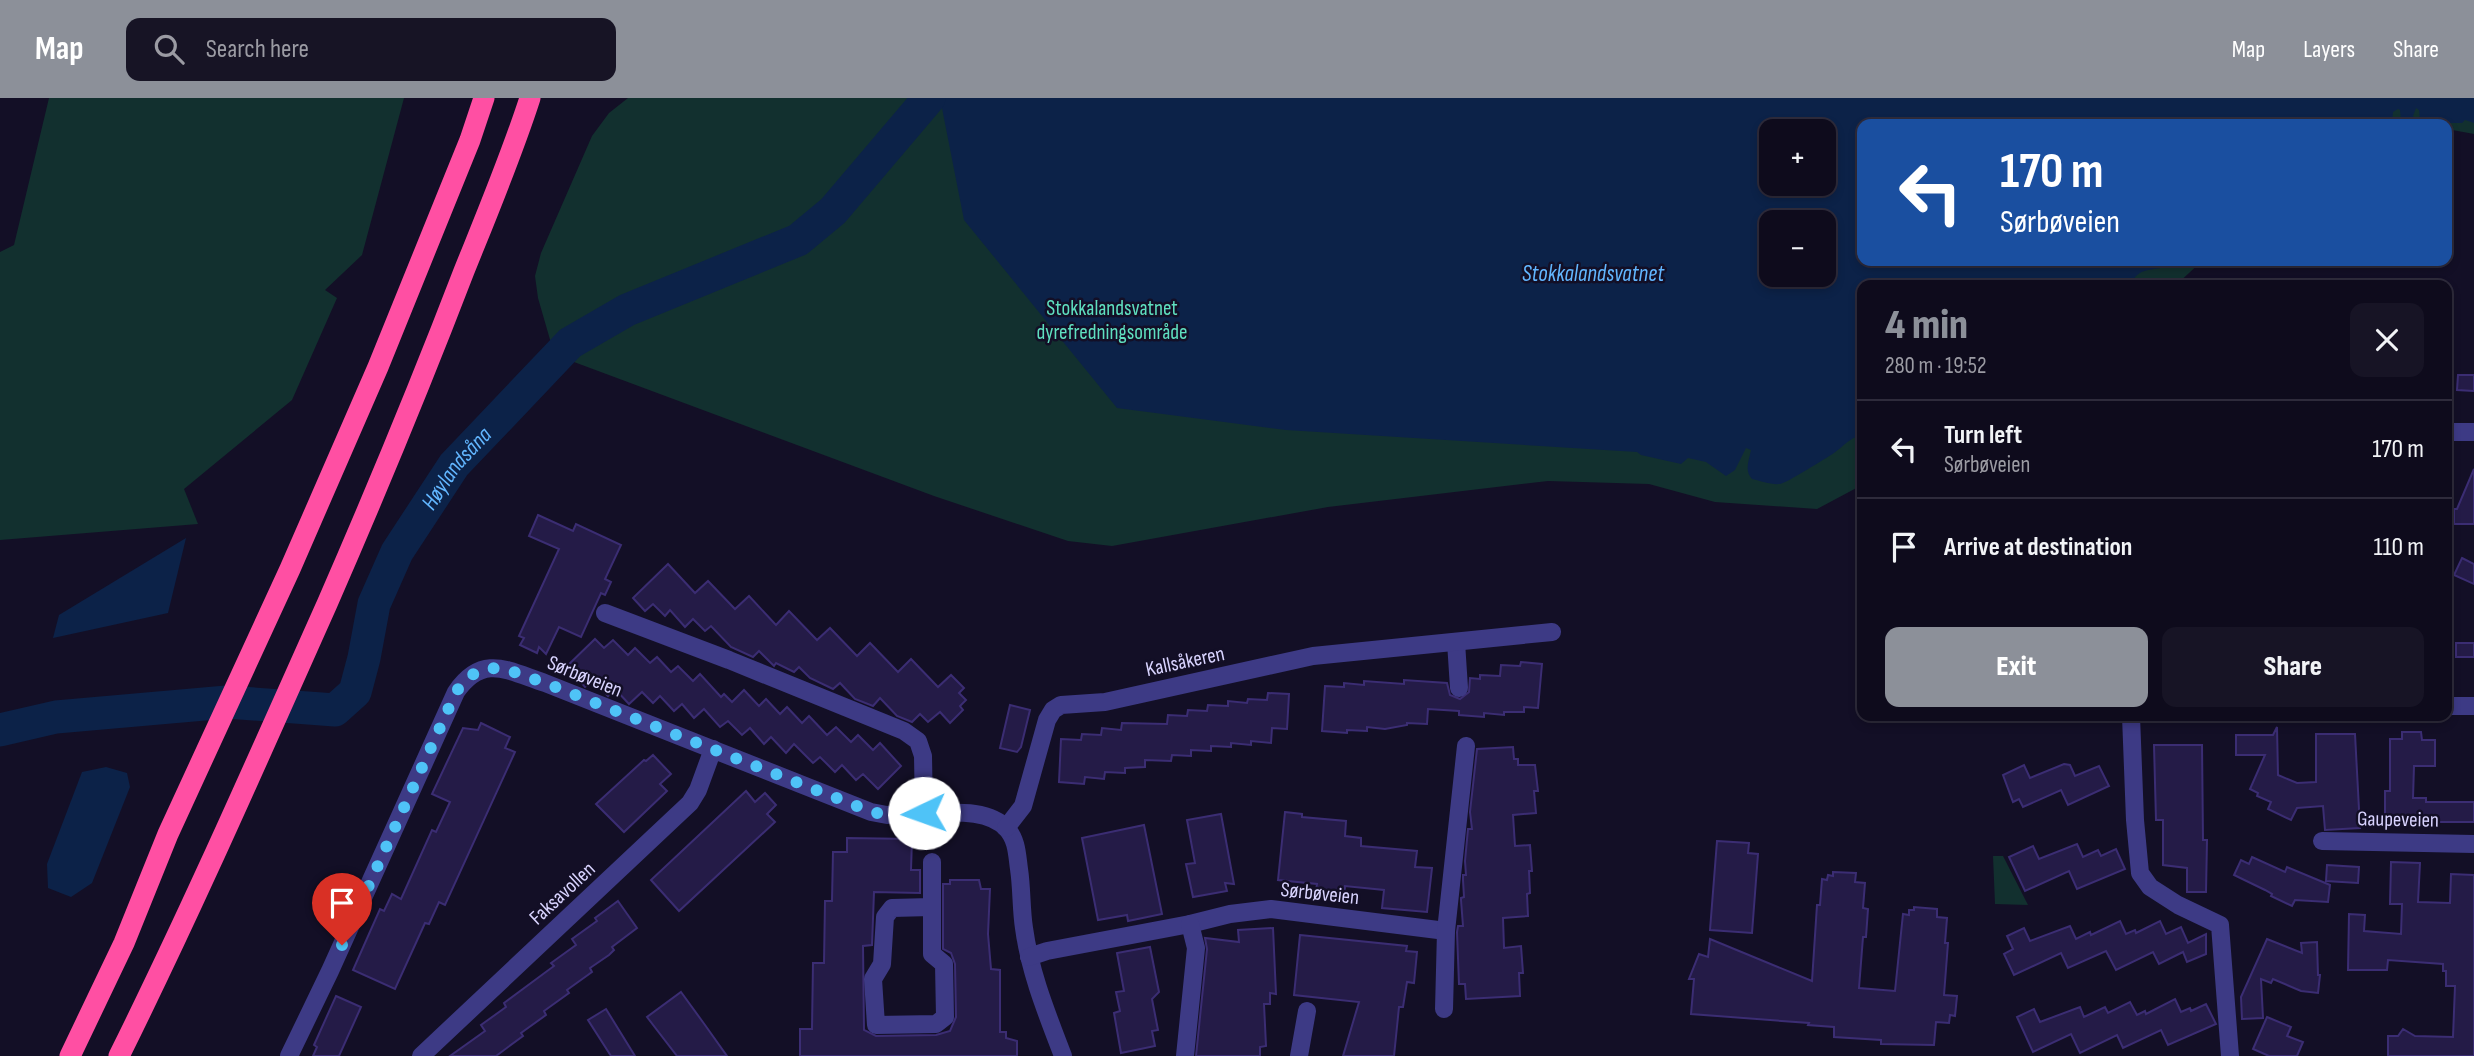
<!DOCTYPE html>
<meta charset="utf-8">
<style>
:root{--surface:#0e0b1c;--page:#171425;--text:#f1f3f6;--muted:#9b9ba3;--line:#2e2b3b;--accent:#8c9099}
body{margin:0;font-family:"Sofia Sans Condensed",sans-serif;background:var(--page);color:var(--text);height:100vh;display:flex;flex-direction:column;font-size:26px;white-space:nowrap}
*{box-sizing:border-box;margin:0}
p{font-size:23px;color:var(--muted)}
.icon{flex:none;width:38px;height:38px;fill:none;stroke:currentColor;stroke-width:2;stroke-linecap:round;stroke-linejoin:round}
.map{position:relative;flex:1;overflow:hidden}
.drawer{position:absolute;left:1857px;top:182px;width:595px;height:441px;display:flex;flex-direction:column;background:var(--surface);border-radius:14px;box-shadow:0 4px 10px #0003,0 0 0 2px var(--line)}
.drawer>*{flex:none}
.guide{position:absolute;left:1857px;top:21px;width:595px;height:147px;border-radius:14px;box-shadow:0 4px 10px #0003,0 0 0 2px var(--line);background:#1a4fa0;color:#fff;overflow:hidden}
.buttons{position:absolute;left:1759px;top:21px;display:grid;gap:14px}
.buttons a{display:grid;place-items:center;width:77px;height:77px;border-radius:14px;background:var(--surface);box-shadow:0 4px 10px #0003,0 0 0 2px var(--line);font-size:35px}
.pin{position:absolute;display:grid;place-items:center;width:60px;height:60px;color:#fff;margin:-72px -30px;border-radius:50% 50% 50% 0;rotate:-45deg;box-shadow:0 0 7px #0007}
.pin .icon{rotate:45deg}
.me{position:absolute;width:77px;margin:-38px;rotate:267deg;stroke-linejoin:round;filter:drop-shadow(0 0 5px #0008)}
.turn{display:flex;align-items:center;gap:24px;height:147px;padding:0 28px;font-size:32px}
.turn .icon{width:91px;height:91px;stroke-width:2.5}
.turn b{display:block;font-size:49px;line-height:60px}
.round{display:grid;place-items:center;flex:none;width:74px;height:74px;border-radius:14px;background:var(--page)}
.summary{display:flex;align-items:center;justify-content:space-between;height:119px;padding:0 28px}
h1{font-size:42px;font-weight:800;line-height:52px;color:var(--accent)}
.button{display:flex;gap:14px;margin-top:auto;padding:14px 28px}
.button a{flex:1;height:80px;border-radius:14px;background:var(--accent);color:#fff;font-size:28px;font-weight:800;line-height:80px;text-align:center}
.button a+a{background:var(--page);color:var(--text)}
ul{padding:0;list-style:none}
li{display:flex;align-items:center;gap:21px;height:98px;padding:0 28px;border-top:2px solid var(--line)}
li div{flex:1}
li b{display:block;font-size:26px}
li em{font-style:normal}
header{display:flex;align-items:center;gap:42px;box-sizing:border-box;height:98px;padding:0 35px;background:var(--accent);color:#fff}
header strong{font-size:33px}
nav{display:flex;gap:38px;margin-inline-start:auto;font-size:24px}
.search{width:490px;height:63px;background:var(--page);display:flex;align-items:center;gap:18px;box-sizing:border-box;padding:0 24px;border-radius:14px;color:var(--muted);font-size:26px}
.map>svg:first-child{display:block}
.green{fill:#12302f;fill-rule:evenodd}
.water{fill:#0c2248;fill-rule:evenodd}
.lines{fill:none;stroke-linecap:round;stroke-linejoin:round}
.river{stroke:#0c2248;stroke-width:33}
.building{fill:#241b47;stroke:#3b2d73;stroke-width:2}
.minor{stroke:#3d3a85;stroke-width:18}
.highway{stroke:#ff4fa3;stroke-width:21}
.route{stroke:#4fc3f7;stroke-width:12;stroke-dasharray:0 21.6}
.labels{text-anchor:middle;stroke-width:5;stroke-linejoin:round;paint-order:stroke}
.park-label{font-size:21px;fill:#5fe0c0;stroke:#130f26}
.street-label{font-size:21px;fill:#d9d4ff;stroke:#130f26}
.water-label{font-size:23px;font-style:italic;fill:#62b6ff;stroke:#130f26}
</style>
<header>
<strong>Map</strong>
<div class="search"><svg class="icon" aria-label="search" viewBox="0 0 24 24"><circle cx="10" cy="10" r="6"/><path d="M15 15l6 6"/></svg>Search here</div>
<nav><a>Map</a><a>Layers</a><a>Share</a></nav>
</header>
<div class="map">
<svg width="2474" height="958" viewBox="0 0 2474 958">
<rect width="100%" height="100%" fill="#130f26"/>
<g class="green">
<path d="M49,0H404L362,157L325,192L337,200L292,302L184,391L198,426L0,442V154L14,147Z"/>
<path d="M628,0H2474V36L2447,31L2446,26H1862V163H2202L2176,187H1862V387L1817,411L1715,404L1649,386L1548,383L1328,409L1112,448L1068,443L934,398L574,264L551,245L538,200L535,178L541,155L592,38L609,15ZM1771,33H1824V86H1771ZM1771,124H1824V177H1771Z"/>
<path d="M1993,758H2003L2028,807L1995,806Z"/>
</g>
<g class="water">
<path d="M940,0H2474V25L2465,22L2462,25H2422L2420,23L2419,12L2416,10L2413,18L2415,20L2411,24L2401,23L2400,12L2398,11L2393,14L2392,25L2384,26H1862V163H2177C2157,177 2141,164 2130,187H1862V337C1849,340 1844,348 1834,355C1826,360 1787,385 1780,386C1771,387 1761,383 1752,381C1744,373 1749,362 1751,352L1746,350L1735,372L1726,378L1706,364L1688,360L1681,366L1641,357L1637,354L1286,332L1117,310L964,122ZM1771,33H1824V86H1771ZM1771,124H1824V177H1771Z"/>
<path d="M186,440L168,515L53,540L59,517Z"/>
<path d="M106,669L127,675L130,689L92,785L71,799L48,790L47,766L82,674Z"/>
</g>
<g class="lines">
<path class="river" id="s1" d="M0,632L56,619L227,604L335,612L355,594L364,560L374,506L397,454L454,367L570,245L627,212L798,142L833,113L929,0"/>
</g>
<g class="building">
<path d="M2458,277H2474V293L2457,292Z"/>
<path d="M2474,371V426H2454V411H2457Z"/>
<path d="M538,417L573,433L576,426L621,447L605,481L611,484L605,497L601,495L581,539L559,529L546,556L539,549L537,555L520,547L524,540L519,538L559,451L529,438Z"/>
<path d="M2462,460L2474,466V486L2454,477Z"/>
<path d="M668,466L695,495L708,483L735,511L749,498L776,527L789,513L817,542L830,530L857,558L870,545L898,574L911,561L938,589L951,577L964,590L959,595L966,602L960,608L963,612L950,625L940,614L928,624L920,616L912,624L897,618L880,600L873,608L855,601L840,585L833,591L810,580L799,569L794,574L776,565L774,568L759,553L753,559L731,549L711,528L705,533L693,521L685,529L670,512L665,518L653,506L645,513L633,500Z"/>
<path d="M595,541L604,550L613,542L628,557L635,550L650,565L657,559L671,574L678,568L693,583L700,576L721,599L724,596L732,604L744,592L759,608L766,601L780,616L787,609L802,625L809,618L827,637L836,629L851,644L858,637L873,652L880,645L901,668L878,691L863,676L856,682L842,667L835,674L820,659L813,665L794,646L786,655L771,639L764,646L750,630L742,637L728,623L720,629L704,611L694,620L682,606L674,613L660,598L653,605L642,594L629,606L615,591L608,598L593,583L585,589L567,568Z"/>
<rect x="2456" y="545" width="18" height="14"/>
<path d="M1521,564L1542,566L1538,610L1524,609V614H1504V617L1484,615V619L1459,617V613L1428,611L1427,626L1407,625V627L1385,631L1367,629V633L1347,632V635L1322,633L1325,588L1344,589V585L1364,587V583L1404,586V582L1447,585L1450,597L1460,601L1469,594L1470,580L1480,581V577L1500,578L1501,567L1520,568Z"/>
<path d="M1268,595L1289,596L1287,631L1272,630L1271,645L1251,643V647L1231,645V649L1211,648V653L1191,652V658L1172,657L1171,663L1145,662V669L1125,670V675L1105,674L1104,681L1085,679L1084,686L1059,684L1061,641L1081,642L1082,636L1101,637L1102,630L1121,632L1122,625L1167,626L1168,617L1187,618L1188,612L1207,613L1208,607L1228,608V603L1247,605L1248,601L1267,602Z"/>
<path d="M1010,607L1030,612L1021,649L1017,654L1000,650Z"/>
<path d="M481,625L510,639L505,650L515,654L445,807L439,804L429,826L425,825L395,891L353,872L380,811L384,813L392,796L401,801L432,732L436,734L450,704L432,696L463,630L478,632Z"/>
<path d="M2277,629L2278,677L2297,685L2316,684V636H2355L2360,730L2325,732L2323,708L2297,710L2291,722L2268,711L2271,704L2257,698L2258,695L2250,691L2265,657H2236V637H2273Z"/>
<path d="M2402,634H2421L2422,642H2435V668H2414L2413,700H2426V704H2474V724H2385V693H2390V641H2402Z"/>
<path d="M2154,647H2202L2203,742H2207L2206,794H2187V770L2163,767V722H2156Z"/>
<path d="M1513,649L1514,661H1518V667H1535L1538,693H1534L1536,715L1513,717L1515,748L1530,747L1532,773H1529L1530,795L1527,796L1528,818L1503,820L1504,850L1521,848L1523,875H1519L1520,898L1466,901L1465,886H1459L1457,834L1458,828H1463L1461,802V800L1464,799L1463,782V777H1466L1465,763L1468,731H1472L1470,714L1477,651Z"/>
<path d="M653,657L671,676L660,686L667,693L624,734L596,706L644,662L646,663Z"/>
<path d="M2064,666L2070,667L2075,678L2099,668L2109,688L2068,707L2061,692L2023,709L2019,701L2013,704L2003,677L2024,667L2030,680Z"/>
<path d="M746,693L755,704L765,695L776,707L767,716L775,724L679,813L651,782Z"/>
<path d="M1285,714L1302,716V719L1346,723L1345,738L1361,740V748L1417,753L1415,769L1432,770L1427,814L1382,810L1384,792L1345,788L1344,803L1315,800L1317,786L1278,782Z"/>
<path d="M1221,716L1234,786L1225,785L1227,793L1193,799L1186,766L1195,765L1187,722Z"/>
<path d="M1144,727L1162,816L1128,823L1127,817L1098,822L1082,740Z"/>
<path d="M847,740L912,741L911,772H920V795L874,794L872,847L863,848L864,932L876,938L936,937L950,933L956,919L955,866L951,855L943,851V786H950V782H979L981,791H990L988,836L991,871L1000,872V934H1006V940L1017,943V958H800V931H812L813,865H824L825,803H832L833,754H847Z"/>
<path d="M1717,743L1749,745L1748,755L1758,756L1752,835L1710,832Z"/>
<path d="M2077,746L2083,759L2098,752L2101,758L2116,751L2125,771L2077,791L2069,773L2025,793L2009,759L2033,748L2039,761Z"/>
<path d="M2252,759L2285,774L2287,769L2330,787L2328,804L2295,802L2292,808L2271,798L2272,796L2265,792L2234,777L2241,762L2249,766Z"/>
<path d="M2391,764L2420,765L2418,804L2450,805L2451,776L2474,777V958H2388V938H2398L2403,931L2415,938L2453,939L2455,888H2446V873H2443V866L2388,862L2387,872H2348L2349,816L2365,817L2364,833L2401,836L2402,806H2390Z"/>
<path d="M2327,767L2359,769L2358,785L2326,783Z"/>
<path d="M1833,774L1856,775L1855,784L1865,785L1863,810L1868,811L1866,839H1863L1859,890L1895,893L1903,816L1909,817V812H1914V809L1937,811V819L1947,820L1945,845H1948L1944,897L1957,898L1955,918L1950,917L1949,925L1936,924L1934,947L1881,946V942L1834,939V929L1808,927L1809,925L1691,916L1694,881H1689L1699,856L1708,859L1710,841L1812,883L1817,807H1820L1822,781L1827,782L1828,777L1833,778Z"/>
<path d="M618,803L637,830L612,849L614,852L609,857L590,870L592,874L567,892L569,895L544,913L546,917L521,935L523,938L496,958H450L485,933L481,927L506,909L504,905L554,868L551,865L576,847L572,841L597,823L595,820Z"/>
<path d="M2120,823L2126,836L2135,832L2136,835L2160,823L2166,836L2181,829L2188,845L2206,836V856L2187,864L2183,854L2159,866L2153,854L2116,872L2106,853L2068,870L2061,855L2014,877L2004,856L2013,851L2007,838L2024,830L2030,843L2070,828L2076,841L2090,834L2091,837Z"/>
<path d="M1273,830L1276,896L1270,895V906H1264L1266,948L1260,949V958H1196L1207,851L1205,840L1239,844L1238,832Z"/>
<path d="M1300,837L1407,848L1406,853L1417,854L1414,885L1407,884L1403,909H1399L1394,958H1343L1359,904L1294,897Z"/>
<path d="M2267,841L2302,855L2301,845L2317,844L2318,877H2320L2318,895L2301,893L2273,881L2271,885L2261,881L2263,920L2242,921L2241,899Z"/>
<path d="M1150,849L1159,894L1152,901L1158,932L1152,933L1155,948L1121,955L1114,915L1120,913L1116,894L1124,893L1117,855Z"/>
<path d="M681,894L705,927L727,958H677L647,919Z"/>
<path d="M336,898L361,909L339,958H313L317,949L314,947Z"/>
<path d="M2175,901L2181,914L2190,910L2191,913L2206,906L2216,926L2168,947L2161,932L2123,950L2117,937L2080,955L2071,936L2033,954L2017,919L2034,911L2040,924L2080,909L2084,919L2105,909L2108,915L2130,904L2137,917L2145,913L2146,916Z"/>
<path d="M606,911L635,958H611L588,922Z"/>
<path d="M2267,919L2291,929L2287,938L2303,944L2297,958H2269L2253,951Z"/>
</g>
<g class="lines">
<g class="minor">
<path d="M2446,334H2474"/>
<path d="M605,515L729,562L904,633L918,643L923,658L924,715C949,715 988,710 1007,731C1017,742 1017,757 1019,771C1022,791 1021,811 1024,830C1030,875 1047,916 1063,958"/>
<path d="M1456,544L1459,590"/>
<path d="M2446,608H2474"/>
<path d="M2131,618L2135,722L2140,775L2150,789L2178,807L2220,827L2230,958"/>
<path d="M1006,730L1023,708L1047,622L1053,612L1061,607L1105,604L1313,558L1552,534"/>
<path d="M2322,743L2474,746"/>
<path d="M931,809L892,810L885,819L882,866L873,881L876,927L936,926L945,919L944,866L932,856V764"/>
<path d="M1029,859L1047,853L1190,826L1230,816L1271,811L1446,833"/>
<path d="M1444,911L1446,833L1466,648"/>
<path d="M289,958L330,873L456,594C483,555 508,573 545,585L871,714L887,717L924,715"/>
<path d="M421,958L690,705L698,692L713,651"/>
<path d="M1185,958L1196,850L1190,826"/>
<path d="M1299,958L1307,913"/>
</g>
<g class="highway">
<path d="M70,958L124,845L168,736L290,471L378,269L470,42L484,0"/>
<path d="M119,958C193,809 259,658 327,506C375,396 421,285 464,173C487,116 511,59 530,0"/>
</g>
</g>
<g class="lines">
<path class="route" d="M342,847L456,594C483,555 508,573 545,585L872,714L887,717L924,715"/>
</g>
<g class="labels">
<g class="park-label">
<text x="1112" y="217">Stokkalandsvatnet<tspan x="1112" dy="24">dyrefredningsområde</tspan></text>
</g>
<g class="street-label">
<text transform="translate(1185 563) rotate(-12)" y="7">Kallsåkeren</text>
<text transform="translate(585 578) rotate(22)" y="7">Sørbøveien</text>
<text transform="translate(2398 721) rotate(1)" y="7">Gaupeveien</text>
<text transform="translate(562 795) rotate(-43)" y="7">Faksavollen</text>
<text transform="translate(1320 795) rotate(6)" y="7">Sørbøveien</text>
</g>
<g class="water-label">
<text x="1593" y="183">Stokkalandsvatnet</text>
<text dy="8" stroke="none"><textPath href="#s1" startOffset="614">Høylandsåna</textPath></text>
</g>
</g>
</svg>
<div class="buttons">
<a>+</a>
<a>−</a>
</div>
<div class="pin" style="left:342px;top:847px;background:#d93025"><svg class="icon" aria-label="arrive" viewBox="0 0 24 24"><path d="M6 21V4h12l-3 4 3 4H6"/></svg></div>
<svg class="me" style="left:924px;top:715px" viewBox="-20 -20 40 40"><circle r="19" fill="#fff"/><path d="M0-13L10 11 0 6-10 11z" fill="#4fc3f7"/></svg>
<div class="guide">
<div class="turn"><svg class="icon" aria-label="left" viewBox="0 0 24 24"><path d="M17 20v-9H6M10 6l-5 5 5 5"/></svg><div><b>170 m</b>Sørbøveien</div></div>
</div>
<section class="drawer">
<div class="summary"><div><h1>4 min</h1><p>280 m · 19:52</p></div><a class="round"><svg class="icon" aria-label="close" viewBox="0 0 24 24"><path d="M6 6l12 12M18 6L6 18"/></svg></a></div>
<ul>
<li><svg class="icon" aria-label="left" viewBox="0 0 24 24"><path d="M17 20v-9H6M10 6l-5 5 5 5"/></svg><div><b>Turn left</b><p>Sørbøveien</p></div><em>170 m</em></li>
<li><svg class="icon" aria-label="arrive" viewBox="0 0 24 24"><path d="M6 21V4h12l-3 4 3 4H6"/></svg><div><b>Arrive at destination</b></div><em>110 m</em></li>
</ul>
<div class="button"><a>Exit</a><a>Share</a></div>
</section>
</div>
